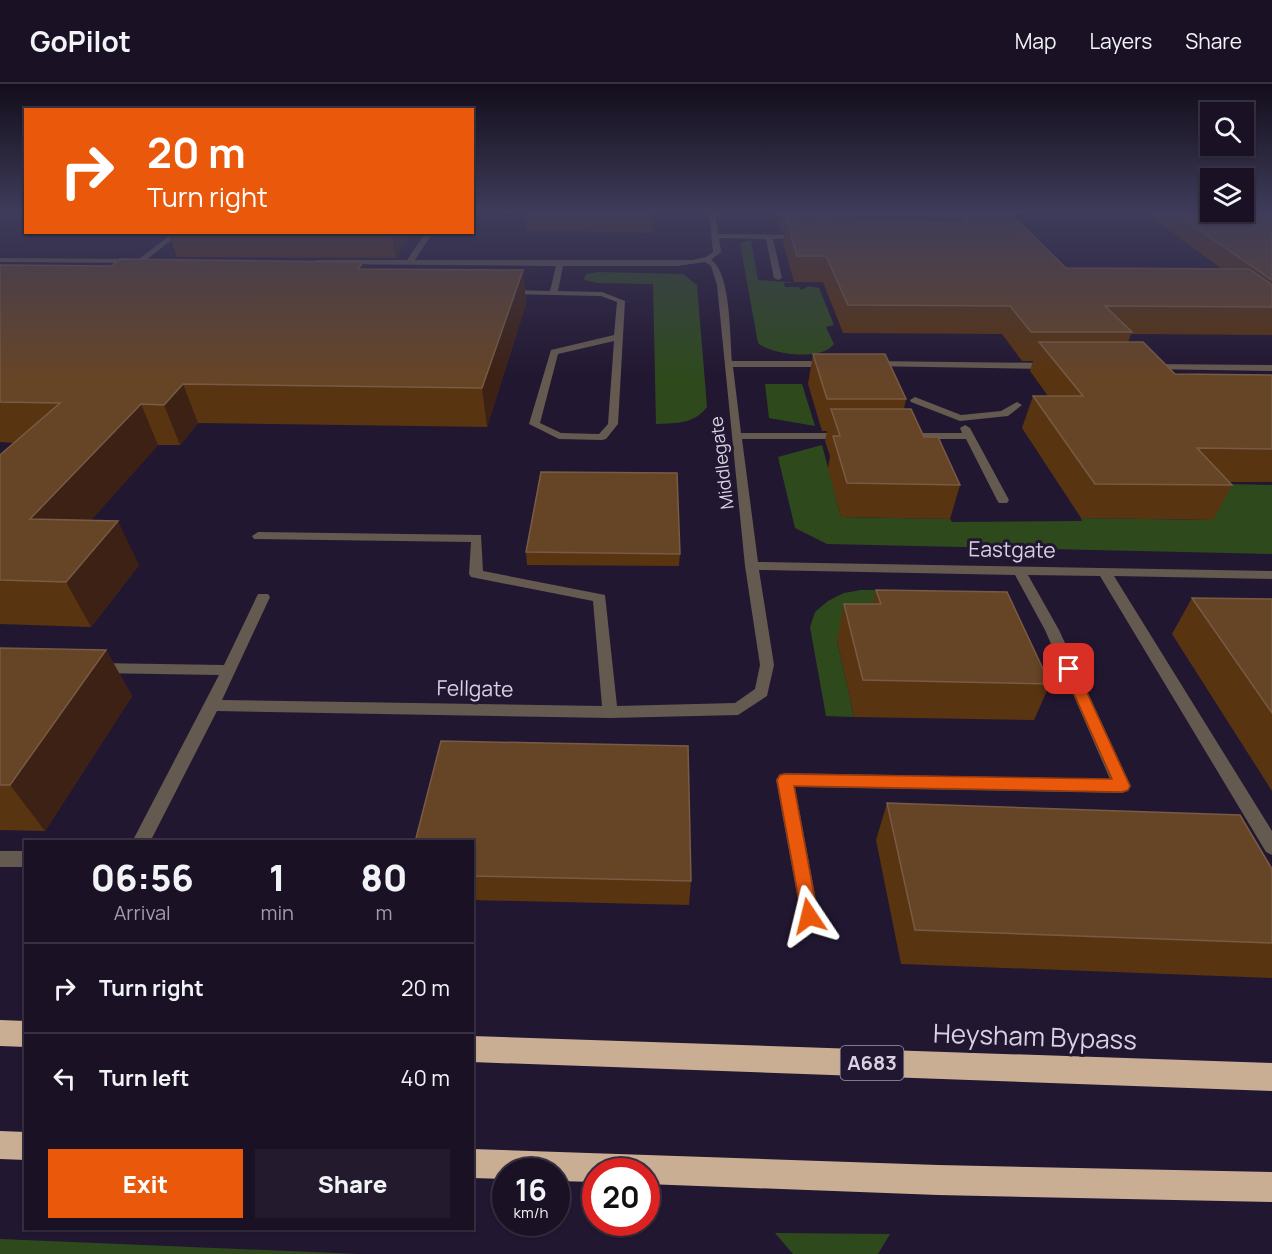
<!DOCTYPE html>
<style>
:root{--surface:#1a1125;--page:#231a2d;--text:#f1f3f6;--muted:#9f9da7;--line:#383142;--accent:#ea580c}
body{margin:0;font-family:Manrope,sans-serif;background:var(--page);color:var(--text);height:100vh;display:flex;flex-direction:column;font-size:22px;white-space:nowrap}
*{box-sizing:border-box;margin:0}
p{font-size:20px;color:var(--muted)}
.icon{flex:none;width:33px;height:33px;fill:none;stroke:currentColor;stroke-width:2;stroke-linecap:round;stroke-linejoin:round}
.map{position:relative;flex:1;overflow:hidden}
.sheet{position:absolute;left:24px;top:756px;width:450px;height:390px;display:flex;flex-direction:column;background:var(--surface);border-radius:0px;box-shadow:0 2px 4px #0004,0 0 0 2px var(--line)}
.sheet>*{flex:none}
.top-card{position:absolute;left:24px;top:24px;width:450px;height:126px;border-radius:0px;box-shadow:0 2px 4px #0004,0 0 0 2px var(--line);background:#ea580c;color:#fff;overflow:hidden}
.buttons{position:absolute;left:1200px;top:18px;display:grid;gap:12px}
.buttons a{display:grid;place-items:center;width:54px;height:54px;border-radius:0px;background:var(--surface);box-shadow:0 2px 4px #0004,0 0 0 2px var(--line);font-size:30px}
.speed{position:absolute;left:492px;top:1074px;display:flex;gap:12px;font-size:30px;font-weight:700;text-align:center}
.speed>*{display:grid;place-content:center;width:78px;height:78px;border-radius:50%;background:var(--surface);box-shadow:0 2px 4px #0004,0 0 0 2px var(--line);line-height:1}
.speed small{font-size:15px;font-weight:400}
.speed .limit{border:9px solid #d22;background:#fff;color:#111}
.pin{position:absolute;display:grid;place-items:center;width:51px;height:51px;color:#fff;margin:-26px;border-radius:12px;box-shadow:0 3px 9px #0006}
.me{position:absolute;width:66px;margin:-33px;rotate:350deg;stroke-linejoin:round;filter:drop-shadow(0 0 4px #0008)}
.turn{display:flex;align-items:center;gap:21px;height:126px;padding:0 24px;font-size:27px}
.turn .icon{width:78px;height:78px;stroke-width:2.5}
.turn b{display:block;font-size:42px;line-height:51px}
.eta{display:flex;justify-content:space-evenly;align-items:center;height:102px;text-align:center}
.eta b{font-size:36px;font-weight:800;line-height:42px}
.cta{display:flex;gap:12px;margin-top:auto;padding:12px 24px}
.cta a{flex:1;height:69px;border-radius:0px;background:var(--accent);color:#fff;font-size:24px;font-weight:800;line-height:69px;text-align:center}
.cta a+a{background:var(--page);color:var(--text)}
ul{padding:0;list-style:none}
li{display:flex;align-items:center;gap:18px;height:90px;padding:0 24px;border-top:2px solid var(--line)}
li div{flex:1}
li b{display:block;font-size:22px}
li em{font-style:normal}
header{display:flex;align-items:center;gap:36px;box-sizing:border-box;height:84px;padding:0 30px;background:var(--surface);border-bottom:2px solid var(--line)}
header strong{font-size:28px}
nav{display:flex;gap:33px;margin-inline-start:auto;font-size:21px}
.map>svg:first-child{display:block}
.green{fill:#2e4a1d}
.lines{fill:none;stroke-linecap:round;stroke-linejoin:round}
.minor{fill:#655a4f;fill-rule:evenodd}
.highway{fill:#caae93;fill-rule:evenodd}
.wall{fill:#593410}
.shaded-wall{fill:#3d2114}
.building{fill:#664527;stroke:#785b44;stroke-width:1.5}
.route{fill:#ea580c;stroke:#983908;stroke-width:1.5}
.labels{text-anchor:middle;stroke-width:6;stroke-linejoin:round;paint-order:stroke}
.far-street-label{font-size:18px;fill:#d8d2e3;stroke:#221731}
.shield{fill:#221731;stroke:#a19aae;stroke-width:1.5}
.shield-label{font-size:20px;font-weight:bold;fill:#d8d2e3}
.street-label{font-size:21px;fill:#d8d2e3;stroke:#221731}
.near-street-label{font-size:26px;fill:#d8d2e3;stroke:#221731}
</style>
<header>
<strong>GoPilot</strong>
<nav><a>Map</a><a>Layers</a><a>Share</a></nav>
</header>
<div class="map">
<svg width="1272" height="1170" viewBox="0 0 1272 1170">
<rect width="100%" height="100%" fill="#221731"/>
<g class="green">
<path d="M751,156L758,196L798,199H784L785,203H799L801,206L809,202L819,204L834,241L826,243L834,260C822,277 773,271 758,259L740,159Z"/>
<path d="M598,188L683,190L697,201L707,323C694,340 677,339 656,340L653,200L598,199L584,196L586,190Z"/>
<path d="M765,300H802L815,342L769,334Z"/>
<path d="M822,361L841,433L950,435L952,438L1082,437L1081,434L1212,436L1182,399L1272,401V470L827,460L795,444L778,373Z"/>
<path d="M861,506H921L935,543L837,556L854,633L826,632L810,543L815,528L828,517L844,509Z"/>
<path d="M775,1149L890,1150L878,1170H793Z"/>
<path d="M0,1155L359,1170H362H0Z"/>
</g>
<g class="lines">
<g class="minor">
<path d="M709,128H715L718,150L803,151L806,153L803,155H773L782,194L778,196L774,194L766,155L719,154L721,168L711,176C731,188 730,254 732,277H831L836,280L831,283H733L741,349H845L850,352L845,355H742L758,478L1272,487V495L1114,492L1272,747V771L1266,768L1100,492L1028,491L1059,546L1131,702L1128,707L1122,709L795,703L819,832L816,838L809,841L802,838L776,696L779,691L785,689L1110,695L1045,546L1015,491L759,486L774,581L767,612L738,631L610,634L217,627L150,758H132L219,591L96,589L89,584L96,579L224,581L258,510H268L270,513L222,616L602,622L593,517L471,493L469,490L471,458L254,455L252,452L258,448L481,451L483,487L605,511L617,622L735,619L755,605L760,581L745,482L717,201L711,182L705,178L677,182H563L558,207L602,208L625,217L618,340L606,355L602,356L559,355L529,340L551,266L614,251L617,218L601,212L505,210L501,208L505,206L550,207L556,182L317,180L313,178L317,176H407L426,148H433L415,176H693L706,173L713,168ZM614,257L608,340L599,350L561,349L540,339L558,270Z"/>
<path d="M27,148H59L30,151Z"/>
<path d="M174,148H182L142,179L0,178V174L139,175Z"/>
<path d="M870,277L1050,279L1055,282L1050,285L867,282V278Z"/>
<path d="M1149,280L1272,281V287L1146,285L1144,283Z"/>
<path d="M915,313L961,331L1001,327L1017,318L1022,321L1008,332L960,337L911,318L910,316Z"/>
<path d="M965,341L970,344L1009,416L1007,419H999L997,416L966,355H905L900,352L905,349H962L960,344Z"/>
<rect x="0" y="767" width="26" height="16"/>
</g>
<g class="highway">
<path d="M0,936L26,937V963L0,962Z"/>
<path d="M472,952L1272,979V1007L472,978Z"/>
<path d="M0,1047L26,1048V1076L0,1075Z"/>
<path d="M472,1065L938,1081L1272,1088V1118L938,1111L646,1100V1088H596V1098L556,1097V1088H506V1095L472,1094Z"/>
</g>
</g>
<g class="wall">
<path d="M526,128H655L652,149L527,146Z"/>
<path d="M776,128H1010V129L1066,184L1222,185L1144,128H1272V251L1131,250L1128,258L1175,290L1272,291V398H1228L1232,401L1213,436L1081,434L1022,344L1033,312H1048L1030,287L1033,277H1022L1002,250L843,249L823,198H794L783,158L784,148H781Z"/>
<path d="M168,148H413L396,174L177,173Z"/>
<path d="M0,181L523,186L526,220L487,343L198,339L180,361H158L91,436L139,481L91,543L0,540V371L15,359L0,358Z"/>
<path d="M813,270L906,315L904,325L960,401L950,435L841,433L828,385L830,372L825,357L827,347H822L808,300Z"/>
<path d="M526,468L680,470L679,482L527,481Z"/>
<path d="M876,506L1050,600L1034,636L854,633L837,556L844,520H873Z"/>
<path d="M1192,514L1272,515V707L1172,550Z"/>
<path d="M0,564L106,566L132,612L45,747L0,746Z"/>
<path d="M887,719L1272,785V894L901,880L876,756Z"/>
<path d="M472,758L691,797L689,821L472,816Z"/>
</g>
<g class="shaded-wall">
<path d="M653,128H655L652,149Z"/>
<path d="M391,148H413L396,174Z"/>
<path d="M363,178L370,212L358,185Z"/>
<path d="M523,186L526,220L487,343L482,304Z"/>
<path d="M183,300L198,339L180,361L164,321Z"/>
<path d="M141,320L158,361L54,478L30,435Z"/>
<path d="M118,437L139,481L91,543L66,498Z"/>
<path d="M106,566L132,612L45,747L10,701Z"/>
</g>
<g class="building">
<path d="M850,128H1009L1066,184L1249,185L1272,201V223L1105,222L1132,248H1031L1010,222L848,221L826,172H797L786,133L961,140L967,136L966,134L961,132L892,131Z"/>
<path d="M1173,128H1272V196Z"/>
<path d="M120,175L363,178L358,185L523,186L482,304L183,300L164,321L141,320L30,435L118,437L66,498L0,496V371L60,319L0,318V181L111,182Z"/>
<path d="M1039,258H1143L1175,290L1272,291V365L1197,364L1232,401L1095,400L1033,312H1083Z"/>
<path d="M813,270H885L906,315H827Z"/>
<path d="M831,325H911L924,353H938L960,401L847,399L833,352H840Z"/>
<path d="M541,388L677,389L680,470L526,468Z"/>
<path d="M876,506L1007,508L1050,600L863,596L844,520H881Z"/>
<path d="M1192,514L1272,515V629Z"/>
<path d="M0,564L106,566L10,701H0Z"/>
<path d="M441,657L688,662L691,797L472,792V758H415Z"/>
<path d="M887,719L1240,731L1272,785V859L915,846Z"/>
</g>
<linearGradient id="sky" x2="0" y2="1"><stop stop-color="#130d1b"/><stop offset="0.44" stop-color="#3e3c5a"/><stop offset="1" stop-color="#3e3c5a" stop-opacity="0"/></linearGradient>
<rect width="1272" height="291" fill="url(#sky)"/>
<path class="route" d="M1069,580L1076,585L1130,702L1128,706L1122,708L794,702L818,832L816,838L809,840L803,838L777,696L780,691L785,690L1112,695L1063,585Z"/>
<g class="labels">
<g class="far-street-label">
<text transform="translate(722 379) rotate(-97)" y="6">Middlegate</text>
</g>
<rect class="shield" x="840.5" y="962" width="63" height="34" rx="4.5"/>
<g class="shield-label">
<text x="872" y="986">A683</text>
</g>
<g class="street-label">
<text transform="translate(1012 466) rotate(1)" y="7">Eastgate</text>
<text transform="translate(475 605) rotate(1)" y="7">Fellgate</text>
</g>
<g class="near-street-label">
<text transform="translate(1035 953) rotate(2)" y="9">Heysham Bypass</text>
</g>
</g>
</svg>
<div class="buttons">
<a><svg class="icon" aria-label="search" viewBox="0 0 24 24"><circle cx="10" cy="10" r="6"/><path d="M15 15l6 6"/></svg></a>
<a><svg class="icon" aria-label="layers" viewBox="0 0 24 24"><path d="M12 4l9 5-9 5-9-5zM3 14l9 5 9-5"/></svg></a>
</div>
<div class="speed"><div>16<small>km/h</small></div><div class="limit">20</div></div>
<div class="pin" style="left:1069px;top:585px;background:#d93025"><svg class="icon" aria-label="arrive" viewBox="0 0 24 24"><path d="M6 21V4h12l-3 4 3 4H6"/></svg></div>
<svg class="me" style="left:809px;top:832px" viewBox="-20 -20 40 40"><path d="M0-17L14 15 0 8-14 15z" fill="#ea580c" stroke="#fff" stroke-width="4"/></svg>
<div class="top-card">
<div class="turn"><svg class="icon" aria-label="right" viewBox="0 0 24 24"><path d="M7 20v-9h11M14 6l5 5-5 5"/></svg><div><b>20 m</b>Turn right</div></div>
</div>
<section class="sheet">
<div class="eta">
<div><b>06:56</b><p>Arrival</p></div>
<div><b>1</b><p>min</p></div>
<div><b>80</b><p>m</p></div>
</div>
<ul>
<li><svg class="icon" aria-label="right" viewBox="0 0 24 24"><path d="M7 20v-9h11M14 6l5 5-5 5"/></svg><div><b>Turn right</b></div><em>20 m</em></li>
<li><svg class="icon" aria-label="left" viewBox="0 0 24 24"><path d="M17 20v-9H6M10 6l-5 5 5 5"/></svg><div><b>Turn left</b></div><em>40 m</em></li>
</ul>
<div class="cta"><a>Exit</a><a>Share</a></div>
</section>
</div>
